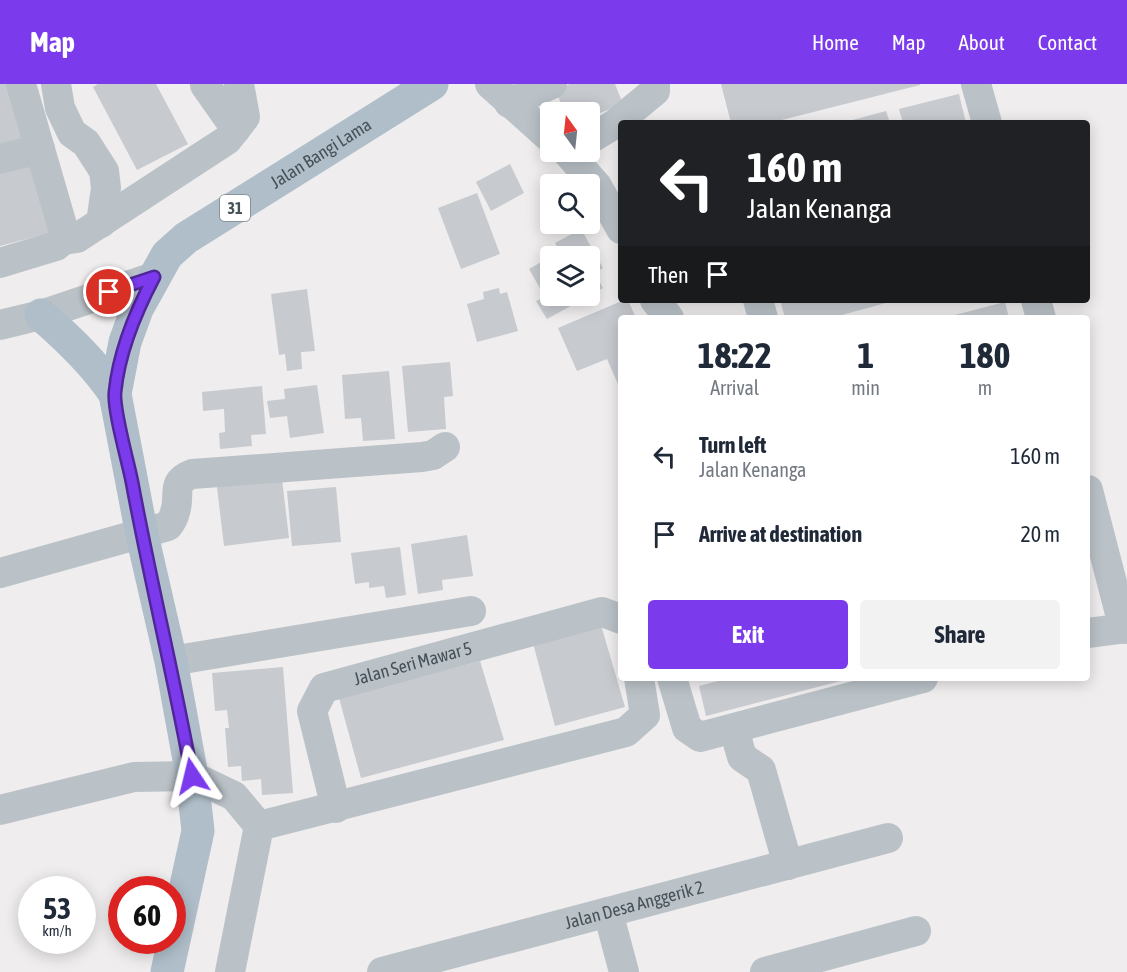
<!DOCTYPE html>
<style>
:root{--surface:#fff;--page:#f2f2f3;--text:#1f2937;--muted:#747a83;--accent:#7c3aed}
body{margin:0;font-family:"Asap Condensed",sans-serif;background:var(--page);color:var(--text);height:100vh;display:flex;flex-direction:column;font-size:22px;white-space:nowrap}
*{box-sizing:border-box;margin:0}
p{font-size:20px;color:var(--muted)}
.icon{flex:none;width:33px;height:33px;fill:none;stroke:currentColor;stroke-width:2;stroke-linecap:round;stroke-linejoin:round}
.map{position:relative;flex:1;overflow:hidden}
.panel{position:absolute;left:618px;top:231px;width:472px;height:366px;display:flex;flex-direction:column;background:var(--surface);border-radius:6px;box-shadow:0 3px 15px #0003}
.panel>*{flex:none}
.guide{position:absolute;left:618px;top:36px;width:472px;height:183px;border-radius:6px;box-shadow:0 3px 15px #0003;background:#202124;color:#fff;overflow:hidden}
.needle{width:39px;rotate:345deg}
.controls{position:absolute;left:540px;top:18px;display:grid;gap:12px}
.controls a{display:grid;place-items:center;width:60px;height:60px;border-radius:6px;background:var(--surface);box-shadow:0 3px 15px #0003;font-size:30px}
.speed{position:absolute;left:18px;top:792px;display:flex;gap:12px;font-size:30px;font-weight:700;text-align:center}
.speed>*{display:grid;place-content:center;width:78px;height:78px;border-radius:50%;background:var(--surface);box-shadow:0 3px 15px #0003;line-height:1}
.speed small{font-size:15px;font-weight:400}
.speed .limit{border:9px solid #d22;background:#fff;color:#111}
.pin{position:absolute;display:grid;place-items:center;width:51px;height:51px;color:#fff;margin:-26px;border:3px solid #fff;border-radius:50%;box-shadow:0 2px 6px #0007}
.me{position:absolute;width:66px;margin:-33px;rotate:350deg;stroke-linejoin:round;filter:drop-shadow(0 0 4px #0008)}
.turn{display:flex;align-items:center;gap:21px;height:126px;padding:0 30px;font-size:27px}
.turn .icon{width:78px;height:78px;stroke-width:2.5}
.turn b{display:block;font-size:42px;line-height:51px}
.then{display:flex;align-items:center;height:57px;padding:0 30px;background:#0003;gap:12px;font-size:22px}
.eta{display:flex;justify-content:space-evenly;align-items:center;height:102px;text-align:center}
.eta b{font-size:36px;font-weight:700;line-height:42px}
.action{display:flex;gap:12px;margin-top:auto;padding:12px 30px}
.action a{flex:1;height:69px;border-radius:6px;background:var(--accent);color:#fff;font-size:24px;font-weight:700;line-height:69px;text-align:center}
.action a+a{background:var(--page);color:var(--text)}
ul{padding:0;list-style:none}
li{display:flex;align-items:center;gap:18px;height:78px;padding:0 30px}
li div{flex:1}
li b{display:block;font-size:22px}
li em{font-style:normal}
header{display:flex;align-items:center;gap:36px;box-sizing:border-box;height:84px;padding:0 30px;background:var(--accent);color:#fff}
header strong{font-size:28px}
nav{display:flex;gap:33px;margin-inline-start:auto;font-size:21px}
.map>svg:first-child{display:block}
.building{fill:#c7cacf}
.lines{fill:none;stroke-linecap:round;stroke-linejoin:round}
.minor{stroke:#bac2c8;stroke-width:30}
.major{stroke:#afbec9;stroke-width:33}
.route-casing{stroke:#51269a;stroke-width:15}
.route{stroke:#7c3aed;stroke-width:10}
.labels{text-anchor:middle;stroke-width:4.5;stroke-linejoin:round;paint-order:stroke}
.shield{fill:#fff;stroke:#7e858a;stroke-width:1.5}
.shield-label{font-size:16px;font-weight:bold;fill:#475158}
.street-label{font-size:18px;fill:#475158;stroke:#fff}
</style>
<header>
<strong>Map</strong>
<nav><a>Home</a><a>Map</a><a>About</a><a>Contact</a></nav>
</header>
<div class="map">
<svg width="1127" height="888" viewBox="0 0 1127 888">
<rect width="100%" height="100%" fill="#efeded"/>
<g class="building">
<path d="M0,0H9L27,62L0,69Z"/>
<path d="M98,0H156L188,60L137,86L93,3Z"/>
<path d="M570,0H615L623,20L590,33V28H565L555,6Z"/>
<path d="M721,0H920V1L770,39H731Z"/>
<path d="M959,10L966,39H903L899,25Z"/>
<path d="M886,27L890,39H845V38Z"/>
<path d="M33,76L53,148L0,162V85Z"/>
<path d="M510,80L524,109L491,127L476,98Z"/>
<path d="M477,109L500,170L461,185L438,124Z"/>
<path d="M581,145L603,184L595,189L603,204L590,211V172H563L555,159Z"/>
<path d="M550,173V212H589L547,235L536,217L545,213L529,185Z"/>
<path d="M499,204L500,210L507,208L518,247L477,258L467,220L484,215L483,208Z"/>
<path d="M307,205L315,267L301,268L302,285L287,287L285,270L279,271L271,210Z"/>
<path d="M624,216H628L636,234H621V307L607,275L577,287L558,244Z"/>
<path d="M780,216H893V217L831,234H785Z"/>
<path d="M1005,218L1009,234H948L947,233Z"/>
<path d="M450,278L453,312L444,313L446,345L408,348L402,282Z"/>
<path d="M389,287L395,355L363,357L361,334L345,335L342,291Z"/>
<path d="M317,301L324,349L290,354L287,332L270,334L267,317L285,315L284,305Z"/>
<path d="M262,302L266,350L251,351L252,362L220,365L219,349L225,348L224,325L203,327L202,308Z"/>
<path d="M281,387L289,454L224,462L216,395Z"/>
<path d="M336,403L341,458L292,462L287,407Z"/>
<path d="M467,451L473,492L442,496L443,506L418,510L411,460Z"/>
<path d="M400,463L406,511L386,514L384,502L369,504V498L355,500L351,469Z"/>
<path d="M601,541L625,623L555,642L533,559Z"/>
<path d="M480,577L504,656L361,694L339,614Z"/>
<path d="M283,583L293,709L262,711L261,695L242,697L241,682L228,683L225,644H229L227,626L215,627L212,589Z"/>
<path d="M730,594H848V595L706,632L699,602Z"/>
</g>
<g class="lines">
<g class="minor">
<path d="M56,0L60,24L72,49L86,59L104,87L106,104L101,139"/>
<path d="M490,0L550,54"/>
<path d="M976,0L987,39"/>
<path d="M205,1L236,45"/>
<path d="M509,19L552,0"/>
<path d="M590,55L615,40L655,7V0"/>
<path d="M567,68L597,102L621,145"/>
<path d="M0,75L40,65"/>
<path d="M63,156L77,154L227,56L245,33L239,0"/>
<path d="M0,179L56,162L63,156L64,148L21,0"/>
<path d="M655,216L669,234"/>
<path d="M758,216L763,234"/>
<path d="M1036,216L1041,234"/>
<path d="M0,241L41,231L154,193"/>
<path d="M1088,406L1124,545"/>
<path d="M0,489L168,442C171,438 174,433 175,428C181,411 170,398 192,390L422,373L433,371L445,363"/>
<path d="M1088,549L1127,544"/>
<path d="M171,577L471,527"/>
<path d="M672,594L687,644L700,653L923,594"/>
<path d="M734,645L742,673L761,686L788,781"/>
<path id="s1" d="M336,724L312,627L324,604L602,528L621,535"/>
<path d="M0,726L134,693L192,692L234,712L259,742L626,648L645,631L639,594"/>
<path d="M608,828L624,888"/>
<path d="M230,888L259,742"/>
<path id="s2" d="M382,888L888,754"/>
<path d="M765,888L916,847"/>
</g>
<g class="major">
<path d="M41,231C69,255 94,279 115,310"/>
<path id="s3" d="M167,888L198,747L192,692L171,577L142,451L115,310L125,258L137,225L167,171L186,154L432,0"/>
</g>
</g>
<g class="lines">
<g class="route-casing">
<path id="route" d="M109,208L154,193C135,229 119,267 115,308C113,326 128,377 132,398C150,496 174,593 192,692"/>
</g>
<use href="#route" class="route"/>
</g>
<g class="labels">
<rect class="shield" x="220" y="111" width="30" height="26" rx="4.5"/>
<g class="shield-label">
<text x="235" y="130">31</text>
</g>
<g class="street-label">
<text dy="6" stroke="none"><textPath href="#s3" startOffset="924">Jalan Bangi Lama</textPath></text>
<text dy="6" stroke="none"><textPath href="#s1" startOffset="218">Jalan Seri Mawar 5</textPath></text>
<text dy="6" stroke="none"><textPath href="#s2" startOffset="261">Jalan Desa Anggerik 2</textPath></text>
</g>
</g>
</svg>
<div class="controls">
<a><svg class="needle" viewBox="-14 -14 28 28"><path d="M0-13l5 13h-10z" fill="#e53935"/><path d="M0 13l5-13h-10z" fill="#747a83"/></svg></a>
<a><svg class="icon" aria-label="search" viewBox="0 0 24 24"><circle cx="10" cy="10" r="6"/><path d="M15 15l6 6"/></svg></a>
<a><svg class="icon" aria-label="layers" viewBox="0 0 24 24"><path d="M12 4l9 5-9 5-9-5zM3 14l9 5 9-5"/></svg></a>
</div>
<div class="speed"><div>53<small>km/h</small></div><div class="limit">60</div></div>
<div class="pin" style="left:109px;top:208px;background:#d93025"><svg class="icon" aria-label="arrive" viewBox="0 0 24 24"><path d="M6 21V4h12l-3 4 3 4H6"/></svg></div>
<svg class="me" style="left:192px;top:692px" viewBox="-20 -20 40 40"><path d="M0-17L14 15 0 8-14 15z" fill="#7c3aed" stroke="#fff" stroke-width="4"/></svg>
<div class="guide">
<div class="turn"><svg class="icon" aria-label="left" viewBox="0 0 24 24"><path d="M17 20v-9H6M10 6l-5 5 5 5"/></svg><div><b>160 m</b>Jalan Kenanga</div></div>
<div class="then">Then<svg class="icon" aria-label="arrive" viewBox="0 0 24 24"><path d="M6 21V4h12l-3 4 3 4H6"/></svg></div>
</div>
<section class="panel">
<div class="eta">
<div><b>18:22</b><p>Arrival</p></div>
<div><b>1</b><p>min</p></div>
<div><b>180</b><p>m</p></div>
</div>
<ul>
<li><svg class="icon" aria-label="left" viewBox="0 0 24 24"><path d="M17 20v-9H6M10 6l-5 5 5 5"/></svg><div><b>Turn left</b><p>Jalan Kenanga</p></div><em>160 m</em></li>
<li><svg class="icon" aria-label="arrive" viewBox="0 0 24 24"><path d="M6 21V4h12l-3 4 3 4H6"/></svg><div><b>Arrive at destination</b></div><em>20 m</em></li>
</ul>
<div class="action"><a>Exit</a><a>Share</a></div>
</section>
</div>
